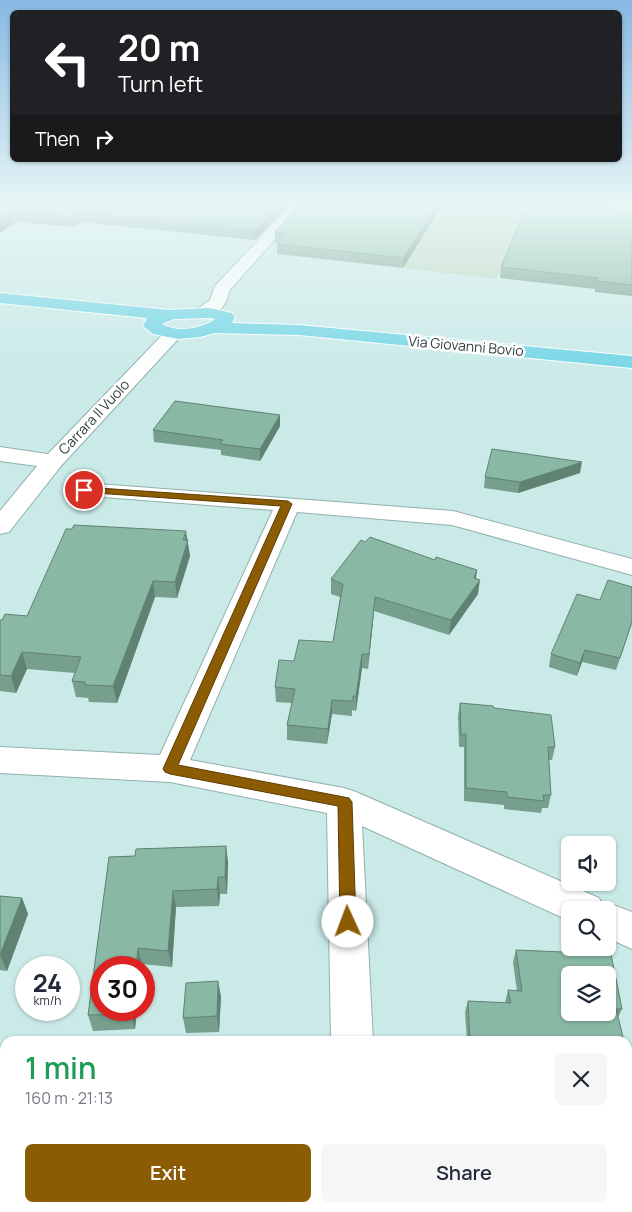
<!DOCTYPE html>
<meta charset="utf-8">
<style>
:root{--surface:#fff;--page:#f6f6f7;--text:#1f2937;--muted:#747a83;--accent:#8c5c04}
body{margin:0;font-family:Manrope,sans-serif;background:var(--page);color:var(--text);height:100vh;display:flex;flex-direction:column;font-size:19px;white-space:nowrap}
*{box-sizing:border-box;margin:0}
p{font-size:16px;color:var(--muted)}
.icon{flex:none;width:28px;height:28px;fill:none;stroke:currentColor;stroke-width:2;stroke-linecap:round;stroke-linejoin:round}
.map{position:relative;flex:1;overflow:hidden}
.drawer{position:absolute;left:0px;top:1036px;width:632px;height:176px;display:flex;flex-direction:column;background:var(--surface);border-radius:15px 15px 0 0;box-shadow:0 1px 4px #0004}
.drawer>*{flex:none}
.banner{position:absolute;left:10px;top:10px;width:612px;height:152px;border-radius:8px;box-shadow:0 1px 4px #0004;background:#202124;color:#fff;overflow:hidden}
.controls{position:absolute;left:561px;top:836px;display:grid;gap:10px}
.controls a{display:grid;place-items:center;width:55px;height:55px;border-radius:8px;background:var(--surface);box-shadow:0 1px 4px #0004;font-size:25px}
.speed{position:absolute;left:15px;top:956px;display:flex;gap:10px;font-size:25px;font-weight:700;text-align:center}
.speed>*{display:grid;place-content:center;width:65px;height:65px;border-radius:50%;background:var(--surface);box-shadow:0 1px 4px #0004;line-height:1}
.speed small{font-size:12px;font-weight:400}
.speed .limit{border:8px solid #d22;background:#fff;color:#111}
.pin{position:absolute;display:grid;place-items:center;width:42px;height:42px;color:#fff;margin:-21px;border:2px solid #fff;border-radius:50%;box-shadow:0 1px 5px #0007}
.me{position:absolute;width:55px;margin:-28px;rotate:358deg;stroke-linejoin:round;filter:drop-shadow(0 0 4px #0008)}
.turn{display:flex;align-items:center;gap:18px;height:105px;padding:0 25px;font-size:22px}
.turn .icon{width:65px;height:65px;stroke-width:2.5}
.turn b{display:block;font-size:35px;line-height:42px}
.then{display:flex;align-items:center;height:48px;padding:0 25px;background:#0003;gap:10px;font-size:19px}
.round{display:grid;place-items:center;flex:none;width:52px;height:52px;border-radius:8px;background:var(--page)}
.overview{display:flex;align-items:center;justify-content:space-between;height:85px;padding:0 25px}
h1{font-size:30px;font-weight:600;line-height:38px;color:#1e9e55}
.action{display:flex;gap:10px;margin-top:auto;padding:10px 25px}
.action a{flex:1;height:58px;border-radius:8px;background:var(--accent);color:#fff;font-size:20px;font-weight:600;line-height:58px;text-align:center}
.action a+a{background:var(--page);color:var(--text)}
.map>svg:first-child{display:block}
.green{fill:#bdd5bc}
.lines{fill:none;stroke-linecap:round;stroke-linejoin:round}
.minor-casing{stroke:#91b0ad;stroke-width:2}
.major-casing{stroke:#fff;stroke-width:2}
.minor{fill:#fff;fill-rule:evenodd}
.major{fill:#76d6e6;fill-rule:evenodd}
.wall{fill:#769f8d}
.shaded-wall{fill:#608273}
.building{fill:#89b9a4;stroke:#608273;fill-rule:evenodd}
.route{fill:#8c5c04;stroke:#5b3c03}
.labels{text-anchor:middle;stroke-width:5;stroke-linejoin:round;paint-order:stroke}
.far-street-label{font-size:14px;fill:#313e3d;stroke:#fff}
</style>
<div class="map">
<svg width="632" height="1212" viewBox="0 0 632 1212">
<rect width="100%" height="100%" fill="#caeae8"/>
<path class="green" d="M444,204H523L497,279L403,268Z"/>
<g class="lines">
<g class="minor-casing">
<g id="minor">
<path d="M292,204H306L229,291C228,307 211,321 195,317L192,313L210,300L215,286Z"/>
<path d="M173,329L179,330L182,334L179,338L61,466L9,532L0,534V511L37,466L0,461V447L48,454L167,330Z"/>
<path d="M85,483L453,511L632,559V575L452,525L297,512L190,760L344,788L356,792L599,898L602,905L608,903L632,912V949L608,938V910H570V921L362,826L373,1041H331L327,813L170,782L0,773V747L160,755L273,510L77,495L73,490L77,485Z"/>
<rect x="334" y="1208" width="48" height="4"/>
</g>
</g>
<g class="major-casing">
<path id="major" d="M0,293L169,310L210,308L232,313L235,317L232,323L299,325L632,356V368L299,335L215,333L200,337L178,339L153,334L143,326L147,318L0,303ZM210,318L215,319C201,329 177,333 162,324L174,319Z"/>
</g>
<use href="#minor" class="minor"/>
<use href="#major" class="major"/>
</g>
<g class="wall">
<path d="M0,204H290L255,240L80,222L73,227L16,222Z"/>
<path d="M527,204H606L604,209L632,212V296L595,292V289L500,278L501,267Z"/>
<path d="M440,209L403,268L277,254V244L278,242H275V232Z"/>
<path d="M280,415V426L260,461L221,455V450L154,442L153,430Z"/>
<path d="M580,473L518,493L484,488L485,477Z"/>
<path d="M187,540L190,556L177,598L155,597L117,703L89,702L88,698L76,697L72,681L75,673L27,669L16,693L0,691V620L27,616Z"/>
<path d="M435,560L477,570L476,578L478,594L449,635L374,611L368,669L362,668L356,711L352,710V716L332,714L327,744L287,740V725L292,703L276,702L275,687L294,661L333,642L340,597L331,594V579Z"/>
<path d="M632,623L616,670L582,662L577,676L549,667L551,654Z"/>
<path d="M460,703L494,708L555,747L552,760H549L551,795L548,808H542L541,813L504,809V805L464,801V747H459L458,716Z"/>
<path d="M226,846L228,863L227,894H220L219,906L176,907L172,967L142,964V968H101V1010H137L135,1029L93,1031L88,1015L109,857L135,856L136,849Z"/>
<path d="M0,896L22,898L28,914L7,971L0,970Z"/>
<path d="M516,950L622,1009L618,1017L624,1041H467L465,1012L468,1001L505,1003L508,990L517,991L513,962Z"/>
<path d="M221,996L219,1032L186,1033L183,1018Z"/>
<path d="M581,1208H628L632,1212H581Z"/>
</g>
<g class="shaded-wall">
<path d="M281,204H290L255,240V230Z"/>
<path d="M438,204H441L440,209L403,268V258Z"/>
<path d="M14,212L16,222L0,233V221Z"/>
<path d="M79,213L80,222L73,227L72,217Z"/>
<path d="M280,415V426L260,461V449Z"/>
<path d="M582,462L580,473L518,493L520,482Z"/>
<path d="M186,531L190,556L177,598L175,582Z"/>
<path d="M477,570L475,584L480,580L478,594L449,635L451,620L474,578Z"/>
<path d="M153,581L155,597L117,703L113,686Z"/>
<path d="M375,597L374,611L368,669L369,654Z"/>
<path d="M585,650L582,662L577,676L580,663Z"/>
<path d="M22,652L27,669L16,693L11,676Z"/>
<path d="M362,654V668L356,711V696Z"/>
<path d="M332,700V714L327,744L328,729Z"/>
<path d="M226,846L228,863L227,894L225,877Z"/>
<path d="M218,877L220,894L219,906L217,889Z"/>
<path d="M173,891L176,907L172,967L168,951Z"/>
<path d="M22,898L28,914L7,971L0,955Z"/>
<path d="M138,948L142,964V968H136Z"/>
<path d="M218,981L221,996L219,1032L217,1016Z"/>
<path d="M131,1010H137L135,1029L131,1014Z"/>
</g>
<g class="building">
<path d="M0,204H281L255,230L79,213L72,217L14,212L0,221Z"/>
<path d="M300,204H438L403,258L277,244L287,233L275,232Z"/>
<path d="M527,204H604L602,208L632,212V285L597,281L598,278L501,267Z"/>
<path d="M175,401L280,415L260,449L220,444L223,440L153,430Z"/>
<path d="M492,449L582,462L520,482L485,477Z"/>
<path d="M74,525L186,531L183,540H188L175,582L153,581L113,686L85,685V682L72,681L81,657L22,652L11,676L0,675V620H2L5,614L27,616L66,529H72Z"/>
<path d="M370,537L435,560L436,557L477,570L474,578L480,580L451,620L375,597L369,654H362L356,696H353V701L332,700L328,729L287,725L295,689L275,687L279,660L294,661L299,640L333,642L343,584L331,579L361,540L365,542Z"/>
<path d="M608,580L632,587V622L620,658L585,650L580,663L551,654L577,594L600,600Z"/>
<path d="M460,703L493,706L494,708L551,715L555,747H548L551,795H543L544,801L507,797V792L466,788V734L461,735Z"/>
<path d="M226,846L225,877H218L217,889L173,891L168,951L138,948L136,968H101V1010H131V1014L88,1015L109,857L135,856L136,849Z"/>
<path d="M0,896L22,898L0,955Z"/>
<path d="M516,950L611,954L622,1009H616L624,1041H470L468,1001L511,1003L508,990L522,991ZM570,975H608V1012H570Z"/>
<path d="M218,981L217,1016L183,1018L186,983Z"/>
<path d="M0,1122H5V1208H286V1212H0Z"/>
<path d="M628,1191H632V1212H590L589,1208H628Z"/>
</g>
<linearGradient id="sky" x2="0" y2="1"><stop stop-color="#87b9e3"/><stop offset="0.55" stop-color="#e7f6f5"/><stop offset="1" stop-color="#e7f6f5" stop-opacity="0"/></linearGradient>
<rect width="632" height="373" fill="url(#sky)"/>
<path class="route" d="M84,487L288,501L292,504L178,765L349,798L352,802L356,922L354,927L348,929L343,927L340,922L338,806L170,774L165,772L163,769L281,506L81,492V488Z"/>
<g class="labels">
<g class="far-street-label">
<text transform="translate(466 346) rotate(5)" y="5">Via Giovanni Bovio</text>
<text transform="translate(94 417) rotate(-47)" y="5">Carrara Il Vuolo</text>
</g>
</g>
</svg>
<div class="controls">
<a><svg class="icon" aria-label="sound" viewBox="0 0 24 24"><path d="M4 9h4l5-4v14l-5-4H4zM17 9q2 3 0 6"/></svg></a>
<a><svg class="icon" aria-label="search" viewBox="0 0 24 24"><circle cx="10" cy="10" r="6"/><path d="M15 15l6 6"/></svg></a>
<a><svg class="icon" aria-label="layers" viewBox="0 0 24 24"><path d="M12 4l9 5-9 5-9-5zM3 14l9 5 9-5"/></svg></a>
</div>
<div class="speed"><div>24<small>km/h</small></div><div class="limit">30</div></div>
<div class="pin" style="left:84px;top:490px;background:#d93025"><svg class="icon" aria-label="arrive" viewBox="0 0 24 24"><path d="M6 21V4h12l-3 4 3 4H6"/></svg></div>
<svg class="me" style="left:348px;top:922px" viewBox="-20 -20 40 40"><circle r="19" fill="#fff"/><path d="M0-13L10 11 0 6-10 11z" fill="#8c5c04"/></svg>
<div class="banner">
<div class="turn"><svg class="icon" aria-label="left" viewBox="0 0 24 24"><path d="M17 20v-9H6M10 6l-5 5 5 5"/></svg><div><b>20 m</b>Turn left</div></div>
<div class="then">Then<svg class="icon" aria-label="right" viewBox="0 0 24 24"><path d="M7 20v-9h11M14 6l5 5-5 5"/></svg></div>
</div>
<section class="drawer">
<div class="overview"><div><h1>1 min</h1><p>160 m · 21:13</p></div><a class="round"><svg class="icon" aria-label="close" viewBox="0 0 24 24"><path d="M6 6l12 12M18 6L6 18"/></svg></a></div>
<div class="action"><a>Exit</a><a>Share</a></div>
</section>
</div>
